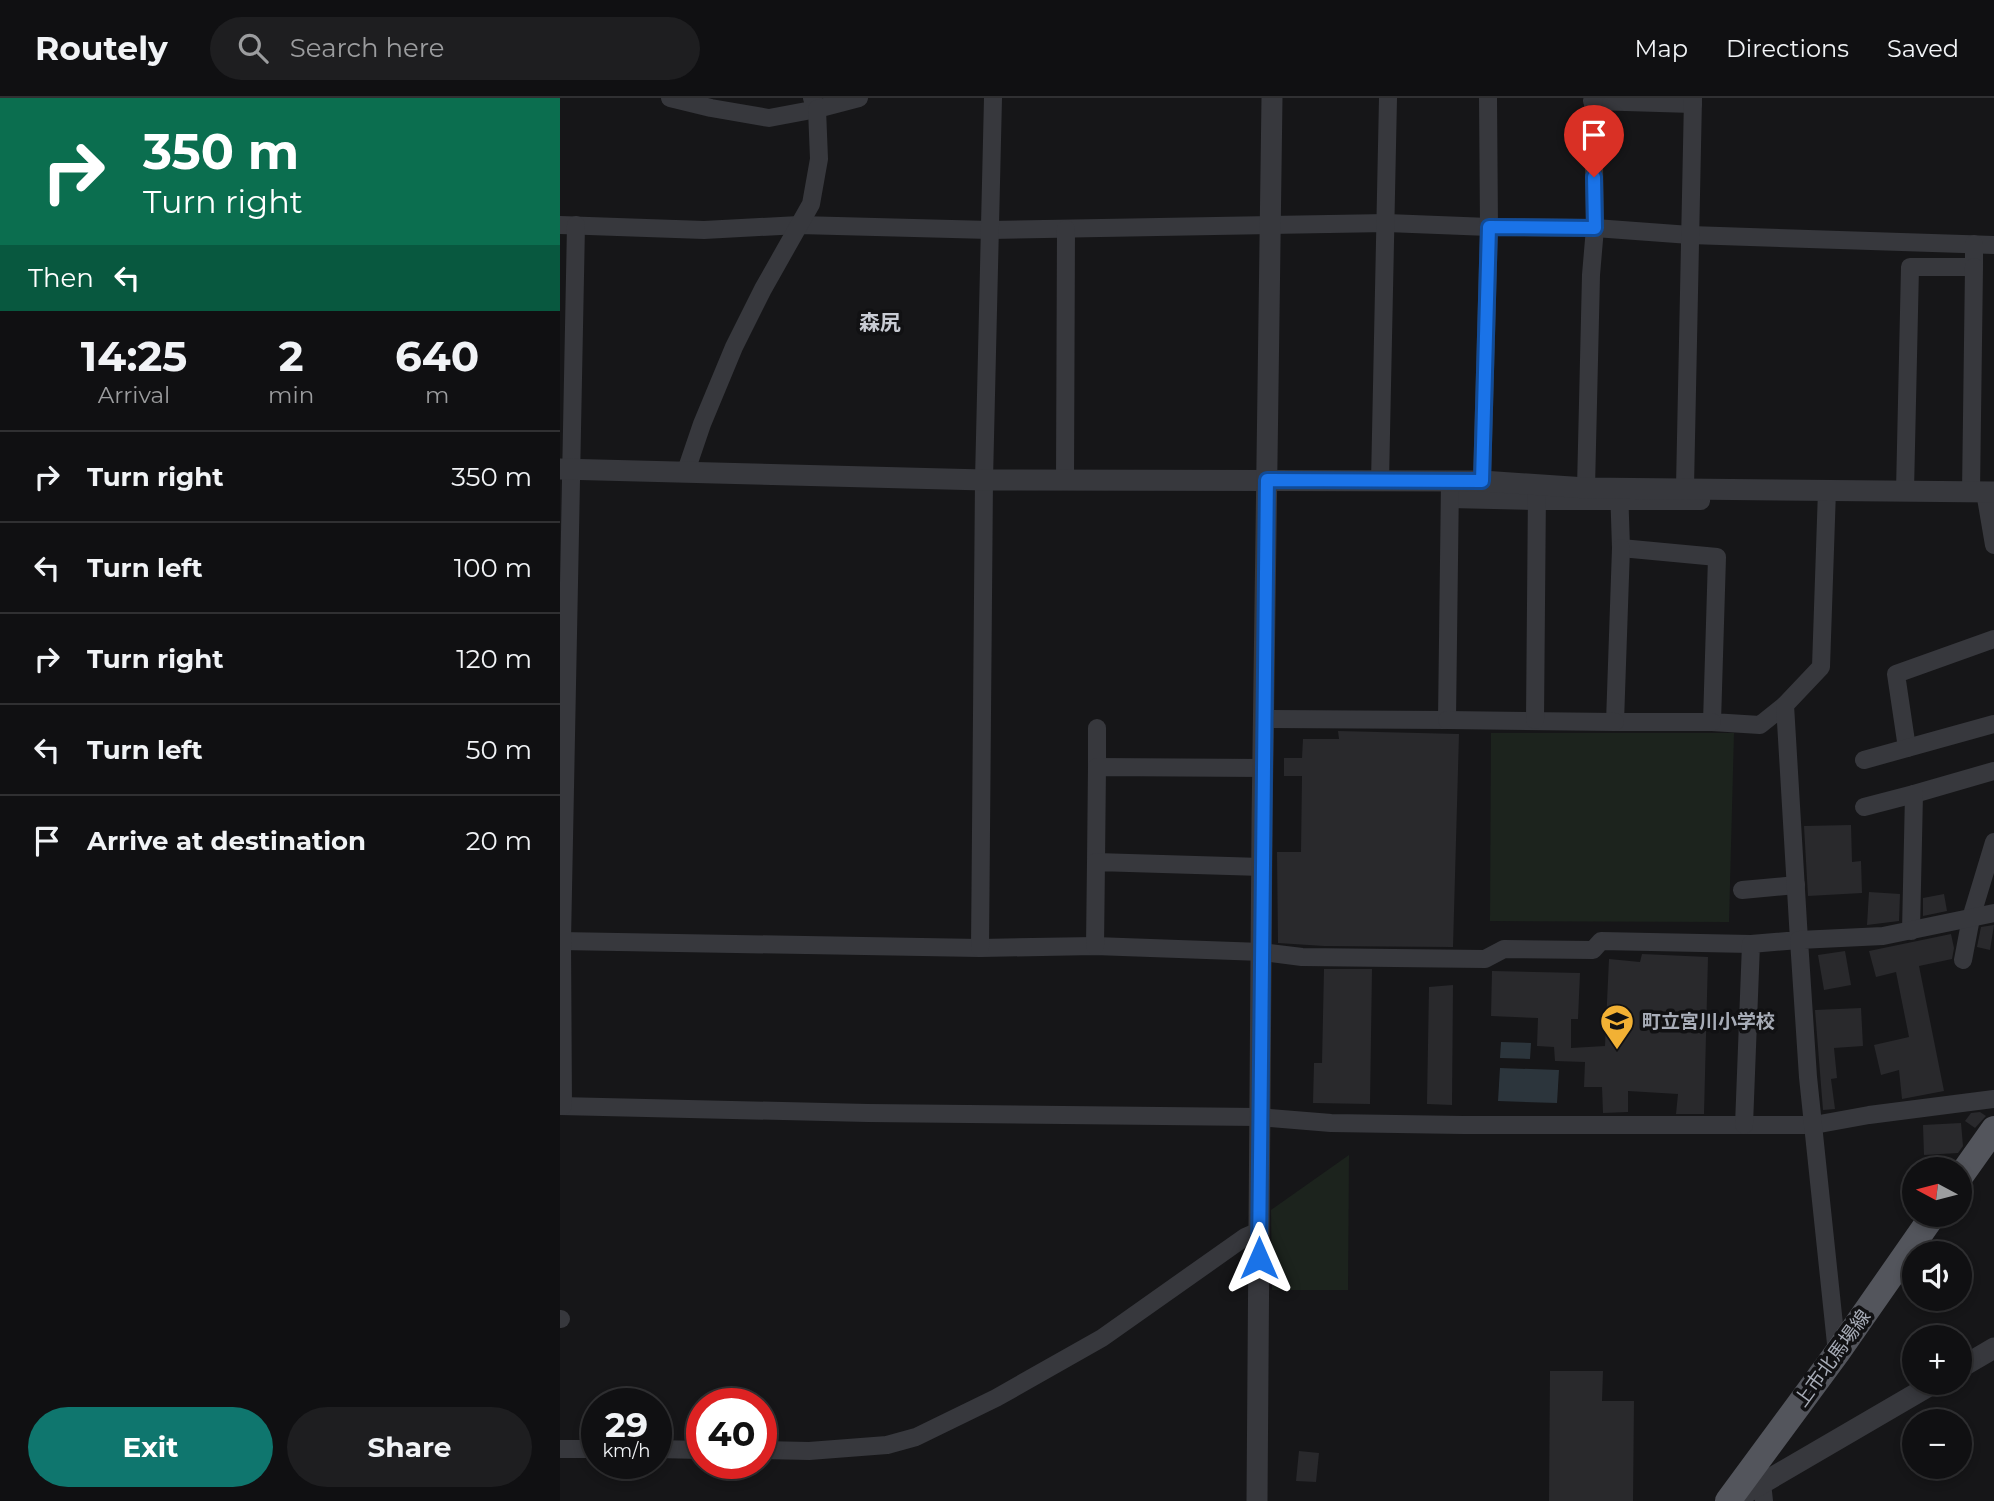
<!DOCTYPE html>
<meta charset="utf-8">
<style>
:root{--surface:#101012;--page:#1e1e20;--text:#f1f3f6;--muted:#9c9d9f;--line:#303032;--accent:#0f766e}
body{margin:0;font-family:Montserrat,"Noto Sans JP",sans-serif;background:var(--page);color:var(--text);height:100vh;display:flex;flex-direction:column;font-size:26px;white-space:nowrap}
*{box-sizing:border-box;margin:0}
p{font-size:23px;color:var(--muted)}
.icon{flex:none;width:38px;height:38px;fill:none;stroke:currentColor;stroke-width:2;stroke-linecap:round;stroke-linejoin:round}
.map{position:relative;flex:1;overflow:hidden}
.details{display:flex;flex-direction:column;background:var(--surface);width:560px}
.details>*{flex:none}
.guide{background:#0b6e4f;color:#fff;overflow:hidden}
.needle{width:46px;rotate:277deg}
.tools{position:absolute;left:1342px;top:1059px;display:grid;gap:14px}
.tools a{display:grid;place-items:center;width:70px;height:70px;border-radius:50%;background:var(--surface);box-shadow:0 4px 10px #0003,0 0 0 2px var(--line);font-size:35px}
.speed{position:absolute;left:21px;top:1290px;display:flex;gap:14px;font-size:35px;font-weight:700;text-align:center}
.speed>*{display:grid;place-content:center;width:91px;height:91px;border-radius:50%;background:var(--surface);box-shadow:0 4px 10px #0003,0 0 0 2px var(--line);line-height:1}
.speed small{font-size:18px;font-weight:400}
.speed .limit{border:10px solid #d22;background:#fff;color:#111}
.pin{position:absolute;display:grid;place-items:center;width:60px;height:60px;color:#fff;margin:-72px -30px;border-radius:50% 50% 50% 0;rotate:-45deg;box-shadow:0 0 7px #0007}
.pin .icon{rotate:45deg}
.me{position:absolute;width:77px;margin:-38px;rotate:0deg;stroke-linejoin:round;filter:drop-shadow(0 0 5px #0008)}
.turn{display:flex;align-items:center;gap:24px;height:147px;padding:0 28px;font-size:32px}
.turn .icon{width:91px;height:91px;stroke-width:2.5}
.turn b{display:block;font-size:49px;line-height:60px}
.then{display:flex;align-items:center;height:66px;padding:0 28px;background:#0003;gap:14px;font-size:26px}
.eta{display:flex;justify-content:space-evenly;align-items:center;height:119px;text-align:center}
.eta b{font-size:42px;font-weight:700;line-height:49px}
.button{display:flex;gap:14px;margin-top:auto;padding:14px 28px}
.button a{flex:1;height:80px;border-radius:42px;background:var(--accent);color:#fff;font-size:28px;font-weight:700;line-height:80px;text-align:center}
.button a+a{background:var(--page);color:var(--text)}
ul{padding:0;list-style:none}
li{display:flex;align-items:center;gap:21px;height:91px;padding:0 28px;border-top:2px solid var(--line)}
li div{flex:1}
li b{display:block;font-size:26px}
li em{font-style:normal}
header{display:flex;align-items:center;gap:42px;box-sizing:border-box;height:98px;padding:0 35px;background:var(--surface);border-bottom:2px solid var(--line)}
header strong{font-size:33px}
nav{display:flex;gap:38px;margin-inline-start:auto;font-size:24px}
.search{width:490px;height:63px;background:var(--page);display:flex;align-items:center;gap:18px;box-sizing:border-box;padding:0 24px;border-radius:38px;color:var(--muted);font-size:26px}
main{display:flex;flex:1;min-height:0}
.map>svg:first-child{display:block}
.green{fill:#1c231d}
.water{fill:#2c353c}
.building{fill:#29292c}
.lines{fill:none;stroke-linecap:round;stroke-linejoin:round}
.minor{stroke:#37383d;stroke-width:18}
.tertiary{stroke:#37383d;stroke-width:21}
.primary{stroke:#53555c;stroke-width:26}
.route-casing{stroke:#114b97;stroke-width:18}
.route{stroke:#1a73e8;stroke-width:12}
.labels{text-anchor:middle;stroke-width:7;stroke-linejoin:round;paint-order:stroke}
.poi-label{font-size:19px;font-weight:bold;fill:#a8adb8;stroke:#111113;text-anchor:start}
.street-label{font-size:19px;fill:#a8adb8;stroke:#111113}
.neighbourhood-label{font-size:21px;font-weight:bold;fill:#c9ccd4;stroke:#111113}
</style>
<header>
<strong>Routely</strong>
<div class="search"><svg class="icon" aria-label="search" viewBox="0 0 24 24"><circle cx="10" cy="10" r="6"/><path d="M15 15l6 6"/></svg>Search here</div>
<nav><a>Map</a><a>Directions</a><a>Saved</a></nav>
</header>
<main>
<section class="details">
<div class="guide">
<div class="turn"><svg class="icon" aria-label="right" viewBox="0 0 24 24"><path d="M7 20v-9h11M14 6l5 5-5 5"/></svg><div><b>350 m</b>Turn right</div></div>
<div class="then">Then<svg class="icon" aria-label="left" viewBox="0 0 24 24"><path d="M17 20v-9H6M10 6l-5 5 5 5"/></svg></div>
</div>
<div class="eta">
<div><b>14:25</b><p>Arrival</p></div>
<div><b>2</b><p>min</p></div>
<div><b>640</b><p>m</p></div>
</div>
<ul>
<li><svg class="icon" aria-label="right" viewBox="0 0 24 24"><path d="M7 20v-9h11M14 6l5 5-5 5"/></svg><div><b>Turn right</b></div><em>350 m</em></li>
<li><svg class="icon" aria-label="left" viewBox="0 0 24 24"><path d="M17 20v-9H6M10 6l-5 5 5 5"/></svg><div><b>Turn left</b></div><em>100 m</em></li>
<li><svg class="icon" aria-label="right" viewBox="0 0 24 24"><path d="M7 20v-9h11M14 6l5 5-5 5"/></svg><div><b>Turn right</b></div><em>120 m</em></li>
<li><svg class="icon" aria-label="left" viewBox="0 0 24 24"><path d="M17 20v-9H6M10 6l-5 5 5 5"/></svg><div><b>Turn left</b></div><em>50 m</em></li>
<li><svg class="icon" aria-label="arrive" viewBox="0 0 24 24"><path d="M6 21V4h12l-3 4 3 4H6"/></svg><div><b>Arrive at destination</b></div><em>20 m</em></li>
</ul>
<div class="button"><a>Exit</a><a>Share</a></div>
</section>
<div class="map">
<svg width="1434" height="1403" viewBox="0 0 1434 1403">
<rect width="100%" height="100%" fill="#161618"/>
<g class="green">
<path d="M931,635H1174L1169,824L930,823Z"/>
<path d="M789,1057L788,1192H712L711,1112Z"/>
</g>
<g class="water">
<path d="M941,944L971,945L970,961L940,960Z"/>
<path d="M940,970L999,972L997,1005L938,1003Z"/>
</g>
<g class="building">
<path d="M778,633L899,636L893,849L764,848L718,845L717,754H741L742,678H724V660H742L743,641H779Z"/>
<path d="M1291,727L1292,764L1301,763L1302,795L1248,798L1244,728Z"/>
<path d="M1309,794L1340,796L1339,823L1307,827Z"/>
<path d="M1384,796L1387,813L1363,818V800Z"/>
<path d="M1434,827L1430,852L1417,849L1421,829Z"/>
<path d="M1391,836L1394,850L1392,861L1359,868L1384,993L1342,1001L1339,972L1321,977L1314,947L1349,939L1336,874L1316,879L1309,853Z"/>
<path d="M1285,853L1291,887L1264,892L1258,857Z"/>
<path d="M1082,856L1148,859L1144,1016H1116L1118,996L1068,993V1014L1043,1015L1042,989H1024L1025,964L995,963L994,949L977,948L978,920L931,918L932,873L1020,875L1018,921H1011V950L1045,948L1049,861L1080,864Z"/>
<path d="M764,871H812L810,1006L753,1005L754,965H762Z"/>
<path d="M893,887L892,1007L867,1006L869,889Z"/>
<path d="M1301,910L1303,948L1274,950L1277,980L1271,981L1275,1011L1263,1012L1255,912Z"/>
<path d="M1420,1014L1426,1018L1415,1030L1405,1023L1411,1015Z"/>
<path d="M1401,1025L1403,1048L1398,1055L1364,1057L1363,1027Z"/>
<path d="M990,1273H1043L1042,1303H1074L1073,1403H989Z"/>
<path d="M739,1353L759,1355L756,1384L736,1383Z"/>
</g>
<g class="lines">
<g class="minor">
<path d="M110,0L151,10L209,20L257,11L252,0"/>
<path d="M1032,3L1133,6"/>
<path d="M0,127L144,132L239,127L430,132L827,125L929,129L1035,130L1130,137L1434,147"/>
<path d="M126,373L142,326L174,249L203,191L251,106L259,61L257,11L299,0"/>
<path d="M505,382L506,131"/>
<path d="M922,383L929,129L928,0"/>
<path d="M820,384L828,0"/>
<path d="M1059,389L1061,450L1157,459L1152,624L1200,627L1225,607"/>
<path d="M1125,389L1133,0"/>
<path d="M1026,390L1031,177L1035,130L1033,0"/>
<path d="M1345,393L1350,169H1414V146"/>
<path d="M1411,394L1414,169"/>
<path d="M1425,394L1434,447"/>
<path d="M890,401L977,403H1141L1142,390"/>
<path d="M1061,450L1055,624H1152"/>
<path d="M704,621L887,622L890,383"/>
<path d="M887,622L1055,624"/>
<path d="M975,622L977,391"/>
<path d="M537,630V669"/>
<path d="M1347,650L1336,576L1434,541"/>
<path d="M1304,662L1434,626"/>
<path d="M1354,696L1434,673"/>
<path d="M1304,709L1354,696L1351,833"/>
<path d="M536,764L537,669L704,670"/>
<path d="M1182,792L1236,787"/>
<path d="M0,843L420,850L535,848L702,854L742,859L925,861L944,851L1033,852L1041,843L1191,846"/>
<path d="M535,848L536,764L702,769"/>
<path d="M420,850L424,382L433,0"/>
<path d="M1403,862L1411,820L1434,744"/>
<path d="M0,1008L308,1015L698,1019L771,1025L903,1027H1254L1309,1017L1434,1001"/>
<path d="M3,1008L2,843L16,127"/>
<path d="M1184,1027L1191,846L1239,842L1225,607L1261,569L1267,392"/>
<path d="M0,1221H1"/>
<path d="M1277,1255L1248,979L1239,842L1323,838L1434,815"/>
<path d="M0,1351H37"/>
<path d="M96,1351L142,1352"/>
<path d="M201,1352L249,1353L327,1347L356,1339L436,1300L542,1240L685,1139L699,1133"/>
<path d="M1202,1385L1204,1403"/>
</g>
<g class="tertiary">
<path d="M0,371L424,382L922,383L1026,390L1434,394"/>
<path d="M1400,1270L1434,1250"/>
<path d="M697,1403C700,935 703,468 712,0"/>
<path d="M1172,1403L1376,1284"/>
</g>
<g class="primary">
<path d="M1400,1079L1434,1031"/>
<path d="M1168,1403L1277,1255L1374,1116"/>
</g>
</g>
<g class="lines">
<g class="route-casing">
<path id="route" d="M699,1160C700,900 703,641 707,382L922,383L929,129L1035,130L1034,79"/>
</g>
<use href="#route" class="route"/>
</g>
<defs>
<g id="school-pin" transform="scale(1.75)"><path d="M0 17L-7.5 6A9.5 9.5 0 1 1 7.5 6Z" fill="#f2b134" stroke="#111113"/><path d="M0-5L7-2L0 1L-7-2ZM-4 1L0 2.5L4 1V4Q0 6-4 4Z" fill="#111"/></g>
</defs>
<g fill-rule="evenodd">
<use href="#school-pin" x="1057" y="923"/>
</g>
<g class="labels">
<g class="poi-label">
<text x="1082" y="930">町立宮川小学校</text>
</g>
<g class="street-label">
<text transform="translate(1272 1260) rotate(-54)" y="7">上市北馬場線</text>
</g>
<g class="neighbourhood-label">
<text x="320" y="232">森尻</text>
</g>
</g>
</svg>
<div class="tools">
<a><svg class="needle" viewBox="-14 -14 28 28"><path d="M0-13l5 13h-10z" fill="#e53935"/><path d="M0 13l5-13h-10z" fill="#9c9d9f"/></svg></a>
<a><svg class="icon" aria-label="sound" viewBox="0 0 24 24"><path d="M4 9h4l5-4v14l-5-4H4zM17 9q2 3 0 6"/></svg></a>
<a>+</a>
<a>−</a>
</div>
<div class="speed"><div>29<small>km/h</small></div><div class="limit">40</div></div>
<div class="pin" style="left:1034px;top:79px;background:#d93025"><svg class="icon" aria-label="arrive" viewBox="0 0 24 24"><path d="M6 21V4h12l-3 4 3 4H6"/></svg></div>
<svg class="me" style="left:699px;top:1160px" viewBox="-20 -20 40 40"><path d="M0-17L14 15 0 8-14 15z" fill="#1a73e8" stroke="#fff" stroke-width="4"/></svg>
</div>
</main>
